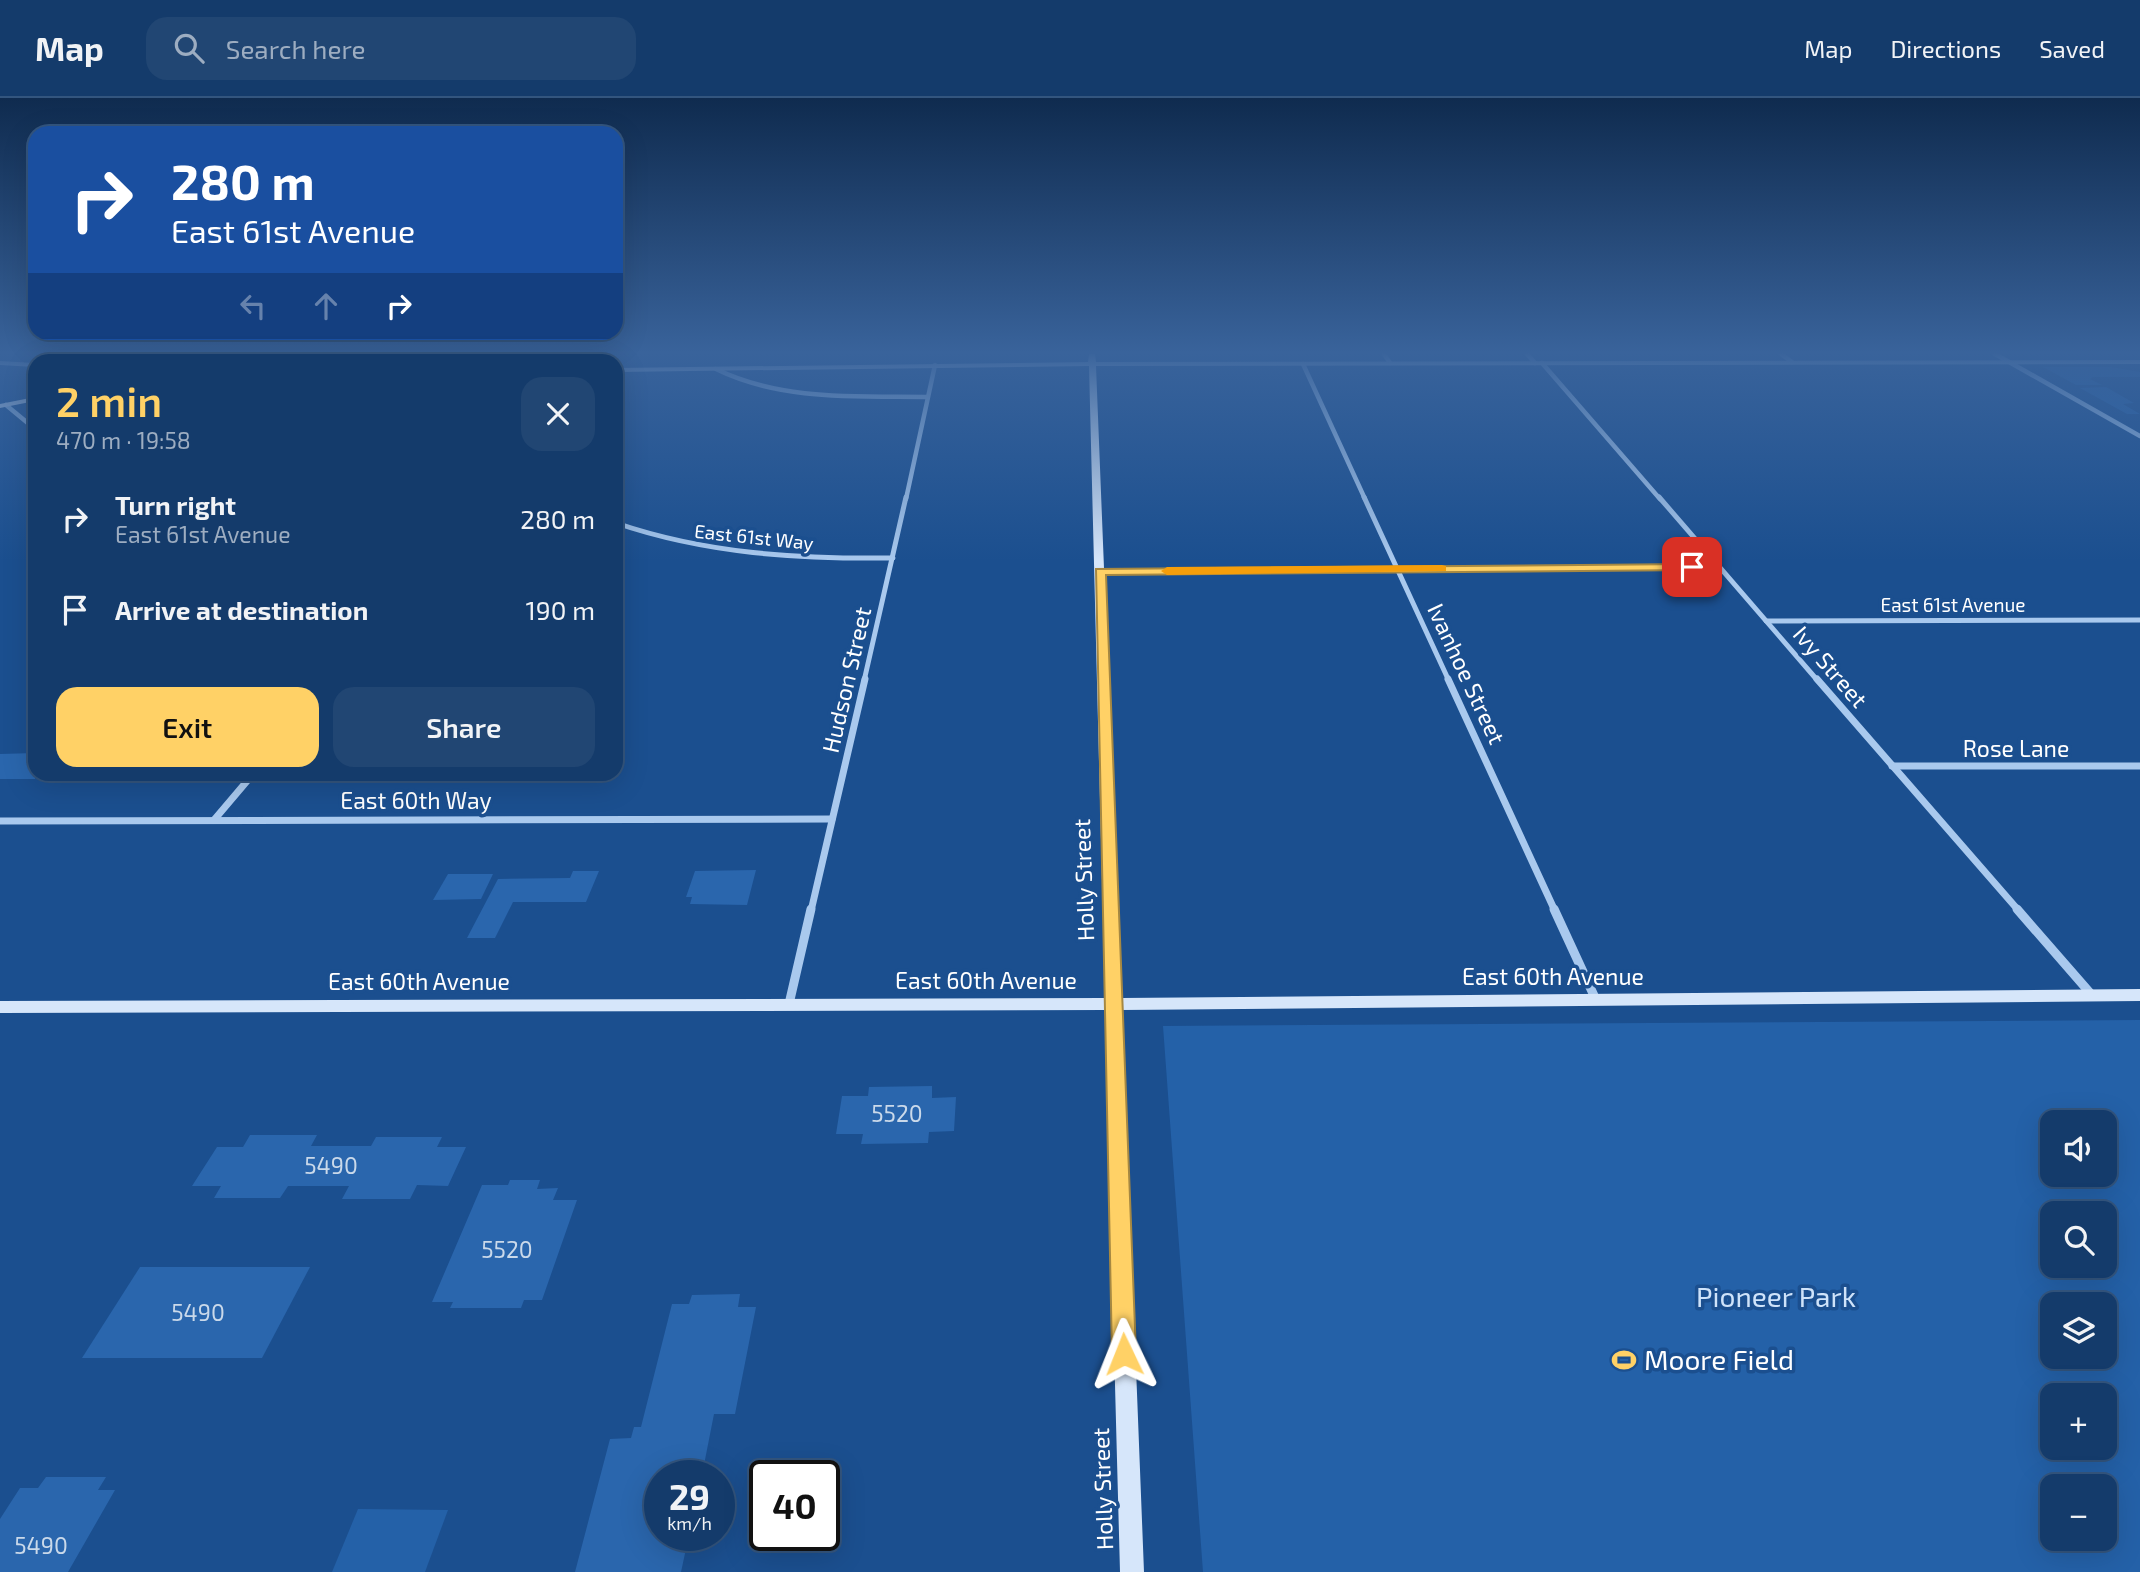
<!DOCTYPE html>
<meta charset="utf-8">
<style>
:root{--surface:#143b6b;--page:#214673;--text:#f1f3f6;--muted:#9dadc1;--line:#33557e;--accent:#ffd166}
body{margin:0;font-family:"Exo 2",sans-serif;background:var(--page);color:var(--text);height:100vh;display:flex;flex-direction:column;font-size:26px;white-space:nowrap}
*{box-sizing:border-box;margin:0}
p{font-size:23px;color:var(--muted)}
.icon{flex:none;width:38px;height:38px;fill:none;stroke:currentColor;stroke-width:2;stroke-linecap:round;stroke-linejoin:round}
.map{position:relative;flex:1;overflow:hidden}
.sheet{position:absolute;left:28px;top:256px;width:595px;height:427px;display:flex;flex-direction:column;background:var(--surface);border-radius:21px;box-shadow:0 7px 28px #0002,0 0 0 2px var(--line)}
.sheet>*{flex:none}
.banner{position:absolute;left:28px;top:28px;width:595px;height:214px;border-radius:21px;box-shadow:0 7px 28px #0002,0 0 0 2px var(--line);background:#1a4fa0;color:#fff;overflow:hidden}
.controls{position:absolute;left:2040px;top:1012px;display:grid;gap:14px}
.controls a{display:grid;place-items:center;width:77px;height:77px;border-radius:14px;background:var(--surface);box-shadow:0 7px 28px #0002,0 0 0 2px var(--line);font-size:35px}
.speed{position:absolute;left:644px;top:1362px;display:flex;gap:14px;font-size:35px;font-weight:700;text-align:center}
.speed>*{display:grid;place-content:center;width:91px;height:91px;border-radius:50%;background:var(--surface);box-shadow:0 7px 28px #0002,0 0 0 2px var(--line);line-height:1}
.speed small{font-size:18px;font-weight:400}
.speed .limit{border:4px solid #111;border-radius:10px;background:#fff;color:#111}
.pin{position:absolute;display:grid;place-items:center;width:60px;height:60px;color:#fff;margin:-30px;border-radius:14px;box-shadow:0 4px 10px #0006}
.me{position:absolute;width:77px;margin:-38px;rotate:358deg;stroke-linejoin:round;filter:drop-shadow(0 0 5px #0008)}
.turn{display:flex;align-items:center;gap:24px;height:147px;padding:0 28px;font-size:32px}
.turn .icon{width:91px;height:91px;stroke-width:2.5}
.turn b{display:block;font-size:49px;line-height:60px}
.lanes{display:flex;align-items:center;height:66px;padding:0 28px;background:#0003;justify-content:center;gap:35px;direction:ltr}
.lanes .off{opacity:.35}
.round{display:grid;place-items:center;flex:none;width:74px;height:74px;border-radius:21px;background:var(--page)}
.summary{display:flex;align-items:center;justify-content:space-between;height:119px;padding:0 28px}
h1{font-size:42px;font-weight:600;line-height:52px;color:var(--accent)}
.cta{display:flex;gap:14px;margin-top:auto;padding:14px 28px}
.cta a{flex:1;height:80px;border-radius:21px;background:var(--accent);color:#111;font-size:28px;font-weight:600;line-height:80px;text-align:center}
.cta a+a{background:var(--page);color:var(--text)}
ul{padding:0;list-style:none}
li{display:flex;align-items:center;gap:21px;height:91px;padding:0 28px}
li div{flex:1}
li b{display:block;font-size:26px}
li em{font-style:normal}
header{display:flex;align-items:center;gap:42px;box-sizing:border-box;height:98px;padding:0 35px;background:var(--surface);border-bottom:2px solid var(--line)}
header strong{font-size:33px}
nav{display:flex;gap:38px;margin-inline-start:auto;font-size:24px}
.search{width:490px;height:63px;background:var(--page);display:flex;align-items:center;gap:18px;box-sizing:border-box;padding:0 24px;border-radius:21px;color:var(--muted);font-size:26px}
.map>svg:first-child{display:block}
.green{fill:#2461a8;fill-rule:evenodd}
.building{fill:#2a66ad}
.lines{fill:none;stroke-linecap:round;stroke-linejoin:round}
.street-far3{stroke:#a9c9ee;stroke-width:4.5}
.street-far2{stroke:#a9c9ee;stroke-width:5}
.street-far1{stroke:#a9c9ee;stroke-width:7}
.street{stroke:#a9c9ee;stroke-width:9}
.secondary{fill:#d6e6fa;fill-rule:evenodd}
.route{fill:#ffd166;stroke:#a68842;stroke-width:2}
.slow{fill:#f59e0b}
.labels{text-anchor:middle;stroke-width:7;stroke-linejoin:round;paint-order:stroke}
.far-street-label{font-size:19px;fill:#fff;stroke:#1b4f8f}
.street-label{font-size:23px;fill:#fff;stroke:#1b4f8f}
.near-number-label{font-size:23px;fill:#cad9ea}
.near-park-label{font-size:28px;fill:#cfe3fa;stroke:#1b4f8f}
.near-poi-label{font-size:28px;fill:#fff;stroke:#1b4f8f;text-anchor:start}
</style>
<header>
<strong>Map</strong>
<div class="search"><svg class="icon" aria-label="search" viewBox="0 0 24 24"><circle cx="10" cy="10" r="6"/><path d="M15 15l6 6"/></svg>Search here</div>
<nav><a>Map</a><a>Directions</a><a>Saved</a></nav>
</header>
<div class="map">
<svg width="2140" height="1474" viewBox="0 0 2140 1474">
<rect width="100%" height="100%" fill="#1b4f8f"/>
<g class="green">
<path d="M2043,269H2111L2140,274V279H2093L2090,281L2102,287H2076Z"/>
<path d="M2106,289L2134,305L2123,306L2140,316H2127L2080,290Z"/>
<path d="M2140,922V1474H1203L1163,928ZM2053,1024H2105V1076H2053ZM2053,1115H2105V1167H2053ZM2053,1206H2105V1258H2053ZM2053,1297H2105V1349H2053ZM2053,1388H2105V1440H2053Z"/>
<path d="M358,1411L448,1412L425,1474H332Z"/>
</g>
<g class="building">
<path d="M35,655V681H0V656Z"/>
<path d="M756,772L747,807L690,806L692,799H686L695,773Z"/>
<path d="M573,773H599L586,804H513L495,840H467L498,781L570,780Z"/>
<path d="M448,776H493L481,801L433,802Z"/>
<path d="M932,988V1000L956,999L954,1033L929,1034L928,1045L861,1046L863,1036H836L842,998H868L869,989Z"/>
<path d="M250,1037H317L311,1048H371L376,1039H442L437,1049H466L448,1088L417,1087L410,1101H342L349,1088H288L280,1100H214L221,1088H192L217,1049H243Z"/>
<path d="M510,1082H540L537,1091L558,1090L553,1102H577L542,1202H524L521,1210H450L453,1204H432L482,1087H508Z"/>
<path d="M140,1169H310L262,1260H82Z"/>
<path d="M740,1196L738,1209H756L735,1316H714L702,1377H660V1437H689L681,1474H575L610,1341L631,1340L634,1329H641L672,1206H689L692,1197Z"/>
<path d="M46,1379H106L98,1392H115L68,1474H0V1421L20,1390H38Z"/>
</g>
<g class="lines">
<g class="street-far3">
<path d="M1384,256L1390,265"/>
<path d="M1527,256L1535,265"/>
<path d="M1781,256L1792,264"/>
<path d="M1995,256L2140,338"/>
<path d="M199,262L219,256"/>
<path d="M1542,265L1660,401"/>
<path d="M1303,266L1365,401"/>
<path d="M716,271C781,303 857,298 927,299"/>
<path d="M6,307L35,331"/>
<path d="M906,401L935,267"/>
</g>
<g class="street-far2">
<path d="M1364,399L1449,583"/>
<path d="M1659,399L1818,583"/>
<path d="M616,425C707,456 798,461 893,460"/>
<path d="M1100,474L1719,469"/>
<path d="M1766,523L2140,522"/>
<path d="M864,583L906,399"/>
</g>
<g class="street-far1">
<path d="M1448,581L1555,813"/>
<path d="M1817,581L2019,813"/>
<path d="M1892,668H2140"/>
<path d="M214,722L253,676"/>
<path d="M0,723L832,721"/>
<path d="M811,813L865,581"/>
</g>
<g class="street">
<path d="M1554,811L1596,902"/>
<path d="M2017,811L2091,896"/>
<path d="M789,906L811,811"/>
</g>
<g class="secondary">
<path d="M1089,256H1095L1096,264L2140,262V266L1096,268L1121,900L2140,891V903L1122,912L1144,1474H1120L1105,912L0,915V903L1105,900L1089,268L616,274V270L1088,264Z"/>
<path d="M0,263L35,265V269L0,267Z"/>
<path d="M35,299V303L0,310V306Z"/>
</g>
</g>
<linearGradient id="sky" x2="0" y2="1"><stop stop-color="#0f2b4f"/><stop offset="0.55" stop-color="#39639b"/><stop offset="1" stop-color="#39639b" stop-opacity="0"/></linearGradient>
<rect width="2140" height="463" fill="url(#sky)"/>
<path class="route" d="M1692,466L1697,467V472L1106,477L1136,1256L1133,1264L1124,1267L1116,1264L1112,1256L1096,471Z"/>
<path class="slow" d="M1442,467L1446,468V473L1167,477L1161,473L1167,469Z"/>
<defs>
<g id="stadium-bare" transform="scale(1.89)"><path d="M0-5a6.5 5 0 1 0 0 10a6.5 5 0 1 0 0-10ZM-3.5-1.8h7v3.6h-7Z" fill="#ffd166" stroke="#1b4f8f" stroke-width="2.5" paint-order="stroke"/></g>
</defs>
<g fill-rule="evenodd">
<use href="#stadium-bare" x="1624" y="1262"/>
</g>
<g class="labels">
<g class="far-street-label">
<text transform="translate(754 439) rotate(6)" y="7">East 61st Way</text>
<text x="1953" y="514">East 61st Avenue</text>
</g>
<g class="street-label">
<text transform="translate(1830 569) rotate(49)" y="8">Ivy Street</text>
<text transform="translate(1466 576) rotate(65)" y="8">Ivanhoe Street</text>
<text transform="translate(847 582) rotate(-77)" y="8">Hudson Street</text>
<text x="2016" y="659">Rose Lane</text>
<text x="416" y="711">East 60th Way</text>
<text transform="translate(1084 782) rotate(-92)" y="8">Holly Street</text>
<text x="1553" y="887">East 60th Avenue</text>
<text x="986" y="891">East 60th Avenue</text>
<text x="419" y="892">East 60th Avenue</text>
<text transform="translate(1103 1391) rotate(-92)" y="8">Holly Street</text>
</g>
<g class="near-number-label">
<text x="897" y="1024">5520</text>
<text x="331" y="1076">5490</text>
<text x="507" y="1160">5520</text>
<text x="198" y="1223">5490</text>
<text x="41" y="1456">5490</text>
</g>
<g class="near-park-label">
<text x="1776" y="1209">Pioneer Park</text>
</g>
<g class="near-poi-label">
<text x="1644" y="1272">Moore Field</text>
</g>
</g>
</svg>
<div class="controls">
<a><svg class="icon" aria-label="sound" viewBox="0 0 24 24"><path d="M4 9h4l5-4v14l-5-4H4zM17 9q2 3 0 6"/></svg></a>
<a><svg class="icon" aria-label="search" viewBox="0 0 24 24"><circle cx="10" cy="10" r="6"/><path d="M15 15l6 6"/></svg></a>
<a><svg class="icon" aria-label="layers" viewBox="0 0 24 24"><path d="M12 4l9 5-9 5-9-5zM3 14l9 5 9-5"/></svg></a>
<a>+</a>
<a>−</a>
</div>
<div class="speed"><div>29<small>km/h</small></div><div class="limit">40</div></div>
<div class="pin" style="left:1692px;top:469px;background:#d93025"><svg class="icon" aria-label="arrive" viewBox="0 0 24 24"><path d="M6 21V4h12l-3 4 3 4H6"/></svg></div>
<svg class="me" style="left:1124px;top:1256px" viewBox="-20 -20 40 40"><path d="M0-17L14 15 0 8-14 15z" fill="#ffd166" stroke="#fff" stroke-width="4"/></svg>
<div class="banner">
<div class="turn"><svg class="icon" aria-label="right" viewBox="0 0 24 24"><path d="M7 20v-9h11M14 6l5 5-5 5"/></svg><div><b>280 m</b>East 61st Avenue</div></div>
<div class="lanes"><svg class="icon off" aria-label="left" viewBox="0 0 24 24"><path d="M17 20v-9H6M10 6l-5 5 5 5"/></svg><svg class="icon off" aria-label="ahead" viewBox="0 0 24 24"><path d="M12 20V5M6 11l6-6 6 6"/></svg><svg class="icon" aria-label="right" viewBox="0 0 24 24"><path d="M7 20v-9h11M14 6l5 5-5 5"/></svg></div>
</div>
<section class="sheet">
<div class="summary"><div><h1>2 min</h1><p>470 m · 19:58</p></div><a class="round"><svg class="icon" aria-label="close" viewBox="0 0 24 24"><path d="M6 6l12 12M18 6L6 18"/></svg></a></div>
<ul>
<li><svg class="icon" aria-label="right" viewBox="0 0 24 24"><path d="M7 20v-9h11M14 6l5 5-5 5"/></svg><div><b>Turn right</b><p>East 61st Avenue</p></div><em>280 m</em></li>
<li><svg class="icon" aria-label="arrive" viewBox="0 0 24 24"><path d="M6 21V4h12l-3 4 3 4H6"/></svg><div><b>Arrive at destination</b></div><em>190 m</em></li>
</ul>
<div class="cta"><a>Exit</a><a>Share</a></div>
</section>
</div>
